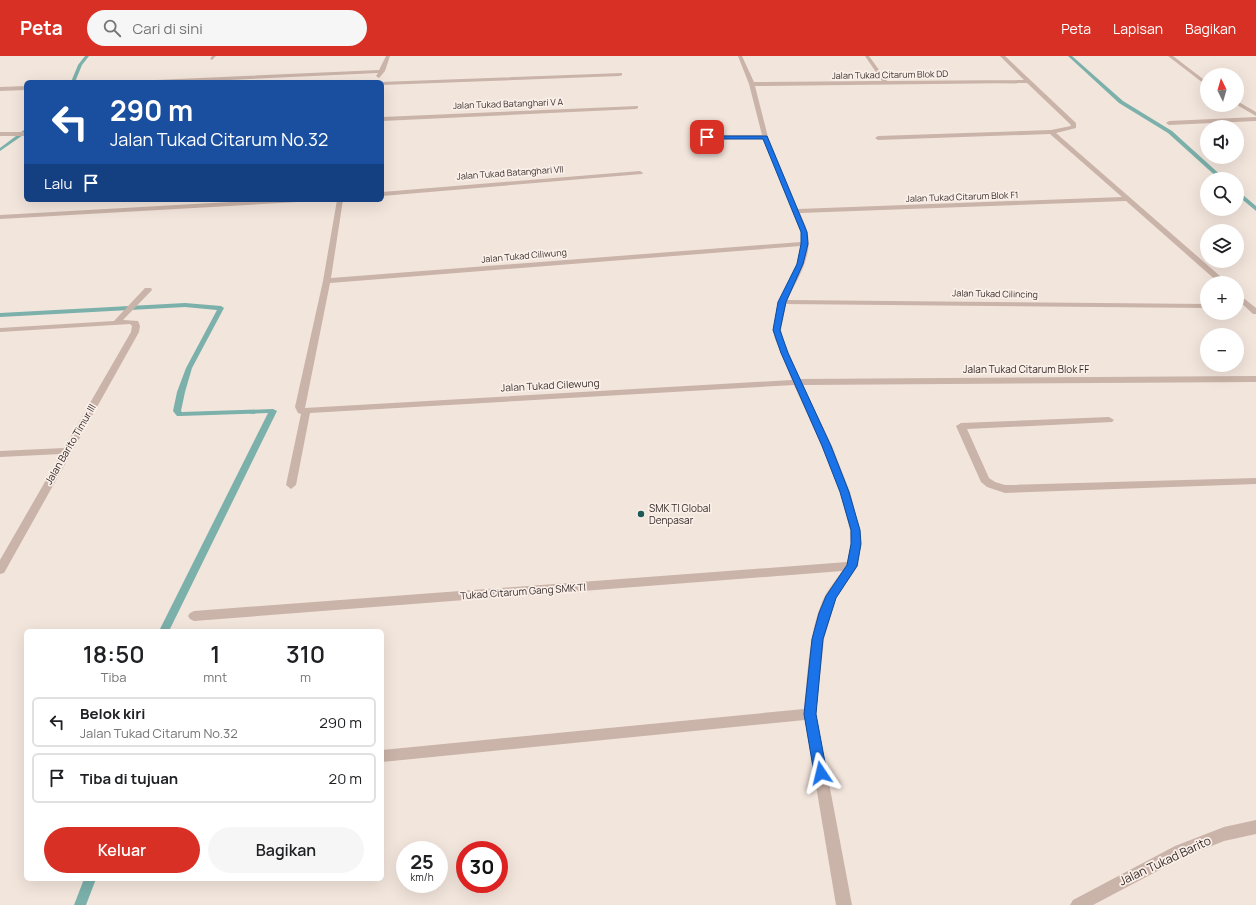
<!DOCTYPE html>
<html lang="id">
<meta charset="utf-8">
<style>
:root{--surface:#fff;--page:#f6f6f6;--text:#202124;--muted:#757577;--line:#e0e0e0;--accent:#d93025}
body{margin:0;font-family:Manrope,sans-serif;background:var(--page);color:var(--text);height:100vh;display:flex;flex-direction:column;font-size:15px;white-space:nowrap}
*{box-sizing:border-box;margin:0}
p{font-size:13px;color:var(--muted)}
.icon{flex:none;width:22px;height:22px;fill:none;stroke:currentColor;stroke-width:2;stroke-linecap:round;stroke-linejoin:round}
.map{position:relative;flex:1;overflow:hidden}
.drawer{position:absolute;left:24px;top:573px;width:360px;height:252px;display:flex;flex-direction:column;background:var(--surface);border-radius:6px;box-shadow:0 4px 16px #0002}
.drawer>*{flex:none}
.hud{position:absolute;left:24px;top:24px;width:360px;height:122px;border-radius:6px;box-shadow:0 4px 16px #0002;background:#1a4fa0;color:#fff;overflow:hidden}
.needle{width:26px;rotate:355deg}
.tools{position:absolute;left:1200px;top:12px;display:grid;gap:8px}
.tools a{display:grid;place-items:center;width:44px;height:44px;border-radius:50%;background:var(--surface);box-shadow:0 4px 16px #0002;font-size:20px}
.speed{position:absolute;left:396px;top:785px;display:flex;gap:8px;font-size:20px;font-weight:700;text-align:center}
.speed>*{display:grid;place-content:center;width:52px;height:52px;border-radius:50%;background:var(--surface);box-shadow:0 4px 16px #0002;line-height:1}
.speed small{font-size:10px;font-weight:400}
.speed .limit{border:6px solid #d22;background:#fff;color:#111}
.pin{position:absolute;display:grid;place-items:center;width:34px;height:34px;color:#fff;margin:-17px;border-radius:8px;box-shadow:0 2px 6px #0006}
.me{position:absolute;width:44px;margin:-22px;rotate:350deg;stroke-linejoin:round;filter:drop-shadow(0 0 3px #0008)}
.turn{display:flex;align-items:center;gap:14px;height:84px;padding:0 20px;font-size:18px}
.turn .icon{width:52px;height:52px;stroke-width:2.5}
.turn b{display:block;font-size:28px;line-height:34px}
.then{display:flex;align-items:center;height:38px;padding:0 20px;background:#0003;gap:8px;font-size:15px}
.eta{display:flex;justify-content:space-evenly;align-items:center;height:68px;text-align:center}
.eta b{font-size:24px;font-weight:600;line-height:28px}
.cta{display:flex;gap:8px;margin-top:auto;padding:8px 20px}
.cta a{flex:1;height:46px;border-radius:24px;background:var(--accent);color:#fff;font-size:16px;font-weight:600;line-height:46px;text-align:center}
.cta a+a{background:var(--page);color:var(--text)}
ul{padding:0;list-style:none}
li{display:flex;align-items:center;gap:12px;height:50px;margin:0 8px 6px;padding:0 12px;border:2px solid var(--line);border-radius:6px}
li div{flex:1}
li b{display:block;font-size:15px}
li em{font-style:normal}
header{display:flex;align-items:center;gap:24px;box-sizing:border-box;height:56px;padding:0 20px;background:var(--accent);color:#fff}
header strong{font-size:19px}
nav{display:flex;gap:22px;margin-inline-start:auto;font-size:14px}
.search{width:280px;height:36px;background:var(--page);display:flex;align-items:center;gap:10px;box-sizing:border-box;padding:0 14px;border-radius:22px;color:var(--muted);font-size:15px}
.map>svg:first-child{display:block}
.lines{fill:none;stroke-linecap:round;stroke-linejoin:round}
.stream{fill:#7bb0ab;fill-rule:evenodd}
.minor{fill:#cab3a8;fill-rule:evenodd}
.tertiary{fill:#cab3a8;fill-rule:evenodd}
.route{fill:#1a73e8;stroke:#114b97}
.poi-dot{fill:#1d5956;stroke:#faf0e9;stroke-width:1.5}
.labels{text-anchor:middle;stroke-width:3.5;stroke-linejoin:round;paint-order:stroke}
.far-street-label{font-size:9px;fill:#372b28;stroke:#faf0e9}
.street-label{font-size:10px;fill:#372b28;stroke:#faf0e9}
.poi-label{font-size:10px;fill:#372b28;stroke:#faf0e9;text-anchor:start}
.near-street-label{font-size:12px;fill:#372b28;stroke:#faf0e9}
</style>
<header>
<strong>Peta</strong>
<div class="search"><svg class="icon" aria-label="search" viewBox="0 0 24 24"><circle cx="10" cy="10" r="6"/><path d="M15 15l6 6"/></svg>Cari di sini</div>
<nav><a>Peta</a><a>Lapisan</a><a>Bagikan</a></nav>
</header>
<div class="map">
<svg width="1256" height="849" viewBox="0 0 1256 849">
<rect width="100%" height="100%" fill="#f2e5dc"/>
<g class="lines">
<g class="stream">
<path d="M85,0H89L82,9L75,26H71L78,9Z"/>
<path d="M1068,0H1072L1123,45L1172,75L1225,123H1219L1168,77L1119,47Z"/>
<path d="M24,74H26V77L0,95V92Z"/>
<path d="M1237,134L1256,150V155L1237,139Z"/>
<path d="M185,247L221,250L224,252L192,312L185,336L181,355L182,356L273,353L277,355L169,575H159L268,357L180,360H177L173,355L177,336L186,312L217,254L185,251L0,261V257Z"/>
<path d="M84,823H96L86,849H74Z"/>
</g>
<g class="minor">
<path d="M212,0H216L212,4L210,3Z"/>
<path d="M386,0H390L385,15L379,22L376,20L378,17L188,26H153L156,24L379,14Z"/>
<path d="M738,0H742L754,26L882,25L865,0H869L887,25L1024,24L1000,0H1005L1076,67V72L1056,77L1228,227H1219L1126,145L800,157C802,163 806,169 807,175C814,198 797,224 787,244L1207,248V252L786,248L781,274L783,283L800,323L1256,320V326L803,329L832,390L850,436L860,474L861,488L858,510L836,542L824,583L816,658L852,849H836L805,664L382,706V694L804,653C808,618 809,569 826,538C831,530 837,522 842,515L194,565L190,563L188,560L190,557L194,555L847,506L851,488L850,474L840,436L822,390L794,329L310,357L296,429L291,433L286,429L301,358L298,357L295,351L323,225L337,144H343L331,222L801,186V175L763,83H707L704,81L707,79H762L749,28ZM1027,27L1070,68L1071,70L1051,74L878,80L875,82L878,84L1050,78L1122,141L798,153L768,81L755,30ZM801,190L796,209L778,246L773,274L775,283L792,324L305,352L330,227Z"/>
<path d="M1168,0H1173L1207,26V30Z"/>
<path d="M622,17V19L620,20L382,29V26H380Z"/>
<path d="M26,30V34L0,35V31Z"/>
<path d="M1237,45L1256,56V60L1237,49Z"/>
<path d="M638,50V52L636,53L382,65V61Z"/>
<path d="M1256,61V65L1169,69L1166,67L1169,65Z"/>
<rect x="0" y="76" width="26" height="4"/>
<path d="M640,115L643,117L642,118L382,140V136Z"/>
<path d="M263,144H301L298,146L0,163V159Z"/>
<path d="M145,232H151L152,234L123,264L138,265L140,270L139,276L4,517L0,518V504L61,398L0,401V395L64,392L131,276L132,270L130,268L0,276V272L114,265Z"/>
<path d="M1237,237L1256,252V258H1253L1237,243Z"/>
<path d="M1109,361L1114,364L1112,366L967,373L989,422L995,426L1005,429L1256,422V428L1005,437L987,431L981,426L956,370L961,367Z"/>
</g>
<path class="tertiary" d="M1256,764V778L1224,785L1184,801L1093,849H1070L1073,844L1175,790L1224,771Z"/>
</g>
<path class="route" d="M705,80H767L807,176L808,188L803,208L786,246L780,274L788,297L831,390L849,436L860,474L861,488L857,510L836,542L823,583L816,658L827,717L825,721L821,722L816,721L814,717L804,658L812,583L819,557L826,540L847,509L851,488V474L840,436L822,390L781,297L773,274L778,246L797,208L801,188V176L763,83H707L705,82Z"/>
<circle class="poi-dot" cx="641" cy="458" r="4"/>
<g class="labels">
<g class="far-street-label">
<text transform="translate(890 19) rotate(-1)" y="3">Jalan Tukad Citarum Blok DD</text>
<text transform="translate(508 48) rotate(-2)" y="3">Jalan Tukad Batanghari V A</text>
<text transform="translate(510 117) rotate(-4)" y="3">Jalan Tukad Batanghari VII</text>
<text transform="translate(962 141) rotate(-2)" y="3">Jalan Tukad Citarum Blok F1</text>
<text transform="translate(524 200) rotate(-5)" y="3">Jalan Tukad Ciliwung</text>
<text transform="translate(995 238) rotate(1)" y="3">Jalan Tukad Cilincing</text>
</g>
<g class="street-label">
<text x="1026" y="317">Jalan Tukad Citarum Blok FF</text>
<text transform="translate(550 329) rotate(-3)" y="4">Jalan Tukad Cilewung</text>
<text transform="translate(70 388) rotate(-60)" y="4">Jalan Barito Timur III</text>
<text transform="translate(523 535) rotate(-4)" y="4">Tukad Citarum Gang SMK TI</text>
</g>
<g class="poi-label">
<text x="649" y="456">SMK TI Global<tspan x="649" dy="12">Denpasar</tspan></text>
</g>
<g class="near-street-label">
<text transform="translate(1165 805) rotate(-25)" y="4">Jalan Tukad Barito</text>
</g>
</g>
</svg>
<div class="tools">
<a><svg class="needle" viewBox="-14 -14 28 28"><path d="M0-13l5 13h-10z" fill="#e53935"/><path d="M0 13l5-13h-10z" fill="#757577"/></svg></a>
<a><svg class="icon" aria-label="sound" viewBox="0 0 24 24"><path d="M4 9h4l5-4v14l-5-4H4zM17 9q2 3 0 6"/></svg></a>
<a><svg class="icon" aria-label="search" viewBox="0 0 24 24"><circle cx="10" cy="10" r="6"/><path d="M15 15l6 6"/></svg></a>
<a><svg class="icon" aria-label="layers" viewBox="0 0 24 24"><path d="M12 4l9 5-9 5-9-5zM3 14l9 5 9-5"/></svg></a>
<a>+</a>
<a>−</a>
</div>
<div class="speed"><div>25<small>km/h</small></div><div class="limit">30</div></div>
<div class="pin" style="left:707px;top:81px;background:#d93025"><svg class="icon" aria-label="arrive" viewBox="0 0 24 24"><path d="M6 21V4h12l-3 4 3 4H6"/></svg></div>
<svg class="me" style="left:821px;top:717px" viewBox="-20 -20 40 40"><path d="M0-17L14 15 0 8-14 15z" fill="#1a73e8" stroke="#fff" stroke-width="4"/></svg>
<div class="hud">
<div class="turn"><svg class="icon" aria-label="left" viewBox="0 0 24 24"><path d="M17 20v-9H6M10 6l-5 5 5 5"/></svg><div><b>290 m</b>Jalan Tukad Citarum No.32</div></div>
<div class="then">Lalu<svg class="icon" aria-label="arrive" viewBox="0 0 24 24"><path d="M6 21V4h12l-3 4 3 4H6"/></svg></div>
</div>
<section class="drawer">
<div class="eta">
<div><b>18:50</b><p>Tiba</p></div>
<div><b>1</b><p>mnt</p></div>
<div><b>310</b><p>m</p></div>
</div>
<ul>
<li><svg class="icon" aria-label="left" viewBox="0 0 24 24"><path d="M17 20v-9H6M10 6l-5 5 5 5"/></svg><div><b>Belok kiri</b><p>Jalan Tukad Citarum No.32</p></div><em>290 m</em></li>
<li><svg class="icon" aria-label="arrive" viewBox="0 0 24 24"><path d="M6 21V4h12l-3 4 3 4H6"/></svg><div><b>Tiba di tujuan</b></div><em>20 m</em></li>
</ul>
<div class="cta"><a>Keluar</a><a>Bagikan</a></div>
</section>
</div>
